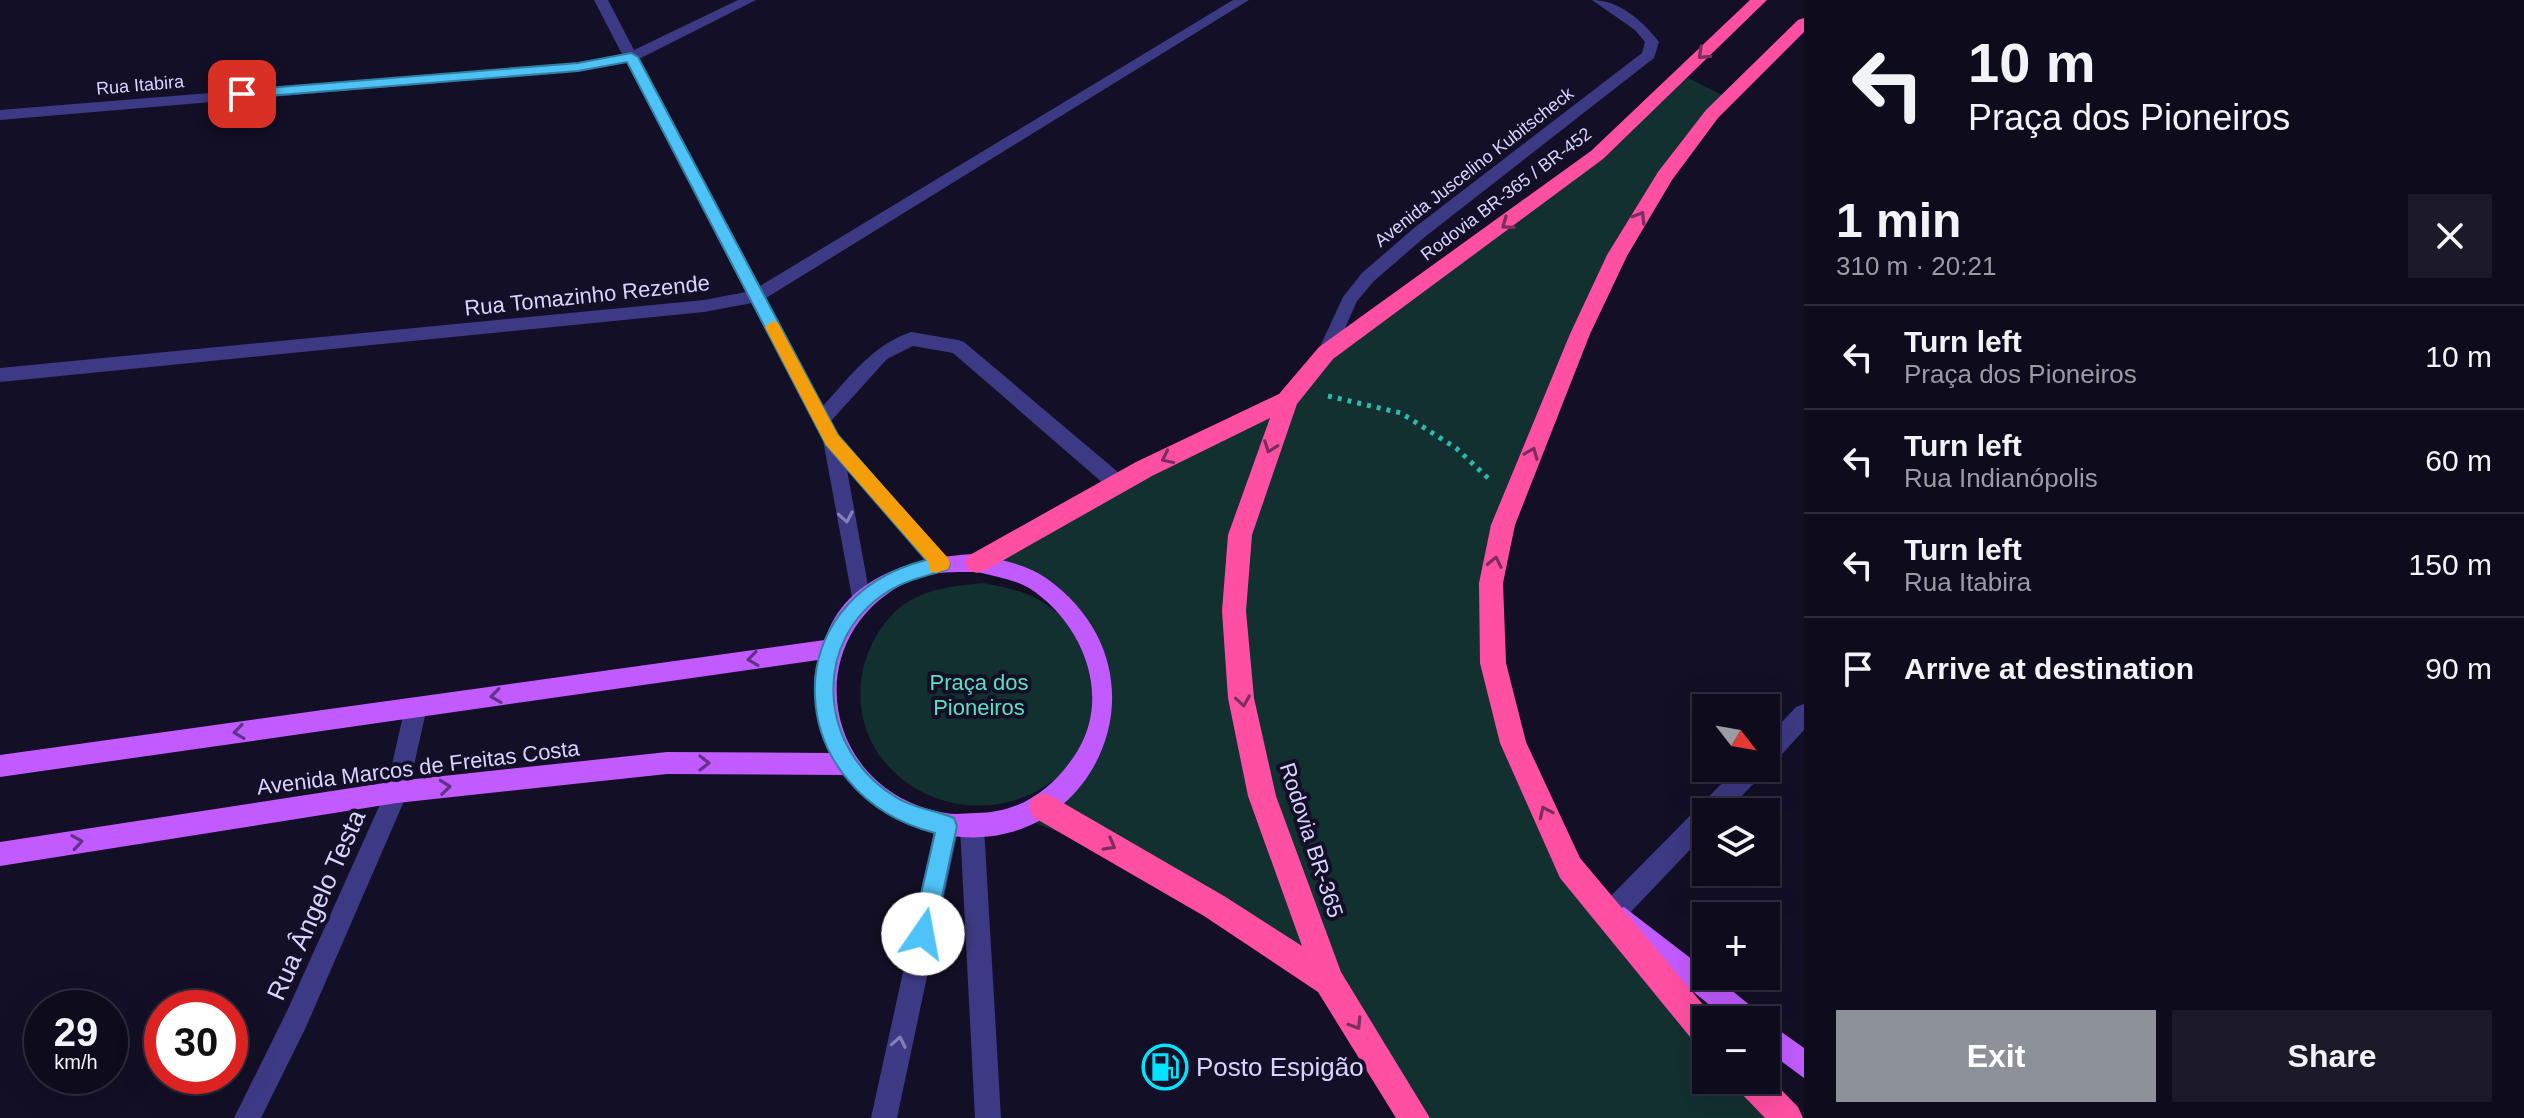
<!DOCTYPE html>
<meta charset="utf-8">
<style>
:root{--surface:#0e0b1c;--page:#1c1929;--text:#f1f3f6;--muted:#9b9ba3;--line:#2e2b3b;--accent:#8c9099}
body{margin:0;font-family:Arial,sans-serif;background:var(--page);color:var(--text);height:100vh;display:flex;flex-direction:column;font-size:30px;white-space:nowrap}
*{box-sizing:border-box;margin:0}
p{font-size:26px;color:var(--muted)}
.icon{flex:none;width:44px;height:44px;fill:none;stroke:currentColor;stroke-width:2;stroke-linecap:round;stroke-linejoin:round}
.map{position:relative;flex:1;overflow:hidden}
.sheet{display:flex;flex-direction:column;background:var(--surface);width:720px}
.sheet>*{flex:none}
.hud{background:#0e0b1c;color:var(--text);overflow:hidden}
.needle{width:52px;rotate:121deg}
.buttons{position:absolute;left:1692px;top:694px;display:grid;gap:16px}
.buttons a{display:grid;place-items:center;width:88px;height:88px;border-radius:0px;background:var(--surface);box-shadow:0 8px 32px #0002,0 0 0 2px var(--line);font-size:40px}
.speed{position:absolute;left:24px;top:990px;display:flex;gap:16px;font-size:40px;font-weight:700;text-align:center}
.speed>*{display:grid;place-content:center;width:104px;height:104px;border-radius:50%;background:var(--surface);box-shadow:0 8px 32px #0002,0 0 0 2px var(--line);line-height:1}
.speed small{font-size:20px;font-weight:400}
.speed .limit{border:12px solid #d22;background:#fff;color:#111}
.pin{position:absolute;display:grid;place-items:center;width:68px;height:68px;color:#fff;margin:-34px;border-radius:16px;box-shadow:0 4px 12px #0006}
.me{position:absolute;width:88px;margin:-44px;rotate:12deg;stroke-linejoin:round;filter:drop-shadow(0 0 6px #0008)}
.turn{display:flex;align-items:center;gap:28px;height:168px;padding:0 32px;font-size:36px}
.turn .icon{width:104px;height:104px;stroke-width:2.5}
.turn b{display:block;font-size:56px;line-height:68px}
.round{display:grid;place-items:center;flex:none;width:84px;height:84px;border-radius:0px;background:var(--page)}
.headline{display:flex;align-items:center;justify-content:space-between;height:136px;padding:0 32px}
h1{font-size:48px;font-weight:800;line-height:60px}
.cta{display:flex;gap:16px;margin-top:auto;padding:16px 32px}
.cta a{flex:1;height:92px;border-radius:0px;background:var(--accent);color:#fff;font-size:32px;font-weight:800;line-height:92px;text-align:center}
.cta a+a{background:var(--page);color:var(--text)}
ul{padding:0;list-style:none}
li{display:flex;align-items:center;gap:24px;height:104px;padding:0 32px;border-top:2px solid var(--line)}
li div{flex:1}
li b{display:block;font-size:30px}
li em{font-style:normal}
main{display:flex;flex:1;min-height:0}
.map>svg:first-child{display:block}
.green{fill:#12302f}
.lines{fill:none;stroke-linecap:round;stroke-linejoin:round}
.path{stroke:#2fb8b0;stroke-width:5;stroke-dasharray:4 6;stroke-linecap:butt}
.minor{fill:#3d3a85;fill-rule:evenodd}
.major{fill:#c25bff;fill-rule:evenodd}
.highway{fill:#ff4fa3;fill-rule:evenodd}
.oneway{stroke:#7d2c5e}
.oneway2{stroke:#837fbc}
.oneway3{stroke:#623188}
.route{fill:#4fc3f7;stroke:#337fa1;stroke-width:2}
.slow{fill:#f59e0b}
.labels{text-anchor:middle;stroke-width:8;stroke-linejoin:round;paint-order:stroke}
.far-street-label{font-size:18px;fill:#d9d4ff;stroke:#130f26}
.street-label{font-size:22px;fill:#d9d4ff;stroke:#130f26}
.park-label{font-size:22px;fill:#5fe0c0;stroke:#130f26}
.near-street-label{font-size:26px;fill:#d9d4ff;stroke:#130f26}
.near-poi-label{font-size:26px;fill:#d9d4ff;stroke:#130f26;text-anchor:start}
</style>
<main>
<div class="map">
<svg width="1804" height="1118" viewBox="0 0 1804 1118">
<rect width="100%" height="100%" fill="#130f26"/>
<g class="green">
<path d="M1680,74L1728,98L1617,255L1503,525L1493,663L1570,868L1706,1032V1080H1750L1780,1118H1414L1329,981L1150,868L1020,817L1091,756L1099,660L1038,584L977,563L1287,400L1304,378L1550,193Z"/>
<path d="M983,583C996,586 1011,588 1024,593C1086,616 1119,698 1080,753C1036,816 944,824 890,768C846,723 853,651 897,610C921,589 953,586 983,583Z"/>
</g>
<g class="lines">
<path class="path" d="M1328,396L1401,413L1456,448L1489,479"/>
<g class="minor">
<path d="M594,0H608L634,50L738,0H756L639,59L760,286L1233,0H1249L766,298L823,406C850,377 872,345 911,332L958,340L964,342L1125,478L1128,484L1125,490H1111L953,353L913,346L887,359L831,421L839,435L951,564L948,570L941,573L934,570L847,470L871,602L868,608L861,611L854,608L823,440L752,303L704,312L0,382V368L704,300L746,292L627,62L578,71L0,120V110L578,63L622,54Z"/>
<path d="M1592,0C1619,0 1643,21 1659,42L1654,58L1426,236L1374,281L1357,301L1332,358H1320L1317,353L1343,297L1362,273L1414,228L1642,53L1645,42L1635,30Z"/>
<path d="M416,697L424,700L427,707L408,792L306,1027L261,1118H234L288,1009L386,791L405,707L408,700Z"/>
<path d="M1804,704V730L1774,763L1766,766V739L1796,707Z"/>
<path d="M1737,768H1764L1761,776L1726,812H1706V833L1623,920L1614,923L1605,920L1602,911L1605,902Z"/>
<path d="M947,814L955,818L959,826L897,1118H871L935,826L939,818Z"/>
<path d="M972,815L980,819L984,827L1001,1118H975L960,827L964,819Z"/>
</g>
<g class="major">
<path d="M977,554C1000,560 1027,564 1046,578C1187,678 1082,881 923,829C890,818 864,803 844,775L667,774L397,803L0,866V842L397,781L667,752L830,753C819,723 808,692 818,660L0,777V755L825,640C845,576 917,556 977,554ZM977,572C994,576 1013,579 1029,588C1081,621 1112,693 1078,750C1055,788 1021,813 976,813C966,813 955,815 946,813C822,793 794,635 911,580C930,571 956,572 977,572Z"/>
<path d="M1624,907L1706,970V976H1714L1757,1011L1761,1020H1728L1615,928L1612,919L1615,910Z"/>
<path d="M1766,1021L1804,1048V1078L1766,1050Z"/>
</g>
<g class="highway">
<path d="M1750,0H1767L1603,159L1333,359L1297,404L1252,535L1246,611L1254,698L1276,796L1341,972L1430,1118H1396L1318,992L1204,916L1033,817L1029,807L1033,797L1043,793L1053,797L1224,896L1302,946L1248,796L1228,698L1222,611L1228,535L1270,418L1152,476L986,570L977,573L968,570L965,563L968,556L1136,462L1279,394L1319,347L1591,151Z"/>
<path d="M1804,18V32L1718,118L1672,180L1627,256L1590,334L1515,525L1503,583L1506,663L1526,742L1580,858L1716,1020H1706V1047L1695,1043L1560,878L1500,743L1480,663L1479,583L1491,525L1570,334L1607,255L1658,172L1706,110L1798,20Z"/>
<path d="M1766,1074L1798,1107L1803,1118H1765L1739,1091L1734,1080H1766Z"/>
</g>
</g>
<defs><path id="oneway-chevron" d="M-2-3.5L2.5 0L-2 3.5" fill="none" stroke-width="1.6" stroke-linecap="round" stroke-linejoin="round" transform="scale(2)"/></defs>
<g class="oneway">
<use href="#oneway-chevron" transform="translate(1703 54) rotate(137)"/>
<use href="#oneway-chevron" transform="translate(1640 217) rotate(-58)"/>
<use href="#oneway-chevron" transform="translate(1507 224) rotate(144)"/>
<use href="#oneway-chevron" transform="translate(1270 447) rotate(110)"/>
<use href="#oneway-chevron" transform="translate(1532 453) rotate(-68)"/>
<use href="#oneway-chevron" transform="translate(1167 458) rotate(154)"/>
<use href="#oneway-chevron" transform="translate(1495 562) rotate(-78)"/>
<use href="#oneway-chevron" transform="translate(1243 701) rotate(81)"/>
<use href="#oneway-chevron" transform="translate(1545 812) rotate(-115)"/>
<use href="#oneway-chevron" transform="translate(1110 845) rotate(29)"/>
<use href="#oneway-chevron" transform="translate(1356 1024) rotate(58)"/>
</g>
<g class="oneway2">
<use href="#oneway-chevron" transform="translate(846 517) rotate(80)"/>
<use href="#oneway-chevron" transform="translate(899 1042) rotate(-79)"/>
</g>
<g class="oneway3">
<use href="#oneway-chevron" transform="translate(753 659) rotate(172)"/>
<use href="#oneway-chevron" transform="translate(496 696) rotate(172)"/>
<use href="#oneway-chevron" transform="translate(239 732) rotate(172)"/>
<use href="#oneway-chevron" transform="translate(704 763)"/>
<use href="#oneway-chevron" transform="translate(445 787) rotate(-6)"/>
<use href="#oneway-chevron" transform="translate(77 842) rotate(-9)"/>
</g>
<path class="route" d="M631,53L638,57L838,435L950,564L948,569C928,576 908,579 890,590C809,640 818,751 897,798C915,809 935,810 954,818L957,826L934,934L930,942L923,945L915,942L912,934L935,833C784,795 769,600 926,560L826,445L627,62L578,71L242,98L235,94L242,90L578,63Z"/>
<path class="slow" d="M773,321L778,323L838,435L948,558L950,564L948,569L936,573L930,571L928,562L826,445L765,327Z"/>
<defs>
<g id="fuel-ring" transform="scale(2.3)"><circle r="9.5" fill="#130f26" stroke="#00e5ff" stroke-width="1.5"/><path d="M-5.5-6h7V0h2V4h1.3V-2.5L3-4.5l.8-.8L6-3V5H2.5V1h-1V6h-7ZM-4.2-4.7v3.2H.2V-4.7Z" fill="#00e5ff"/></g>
</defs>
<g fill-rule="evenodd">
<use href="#fuel-ring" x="1165" y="1067"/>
</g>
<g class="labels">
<g class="far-street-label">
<text transform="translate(140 85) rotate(-5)" y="6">Rua Itabira</text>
<text transform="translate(1474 167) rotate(-38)" y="6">Avenida Juscelino Kubitscheck</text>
<text transform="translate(1506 194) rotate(-37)" y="6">Rodovia BR-365 / BR-452</text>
</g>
<g class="street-label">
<text transform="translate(587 295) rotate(-6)" y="8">Rua Tomazinho Rezende</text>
<text transform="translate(418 767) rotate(-7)" y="8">Avenida Marcos de Freitas Costa</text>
<text transform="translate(1312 840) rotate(72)" y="8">Rodovia BR-365</text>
</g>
<g class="park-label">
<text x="979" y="690">Praça dos<tspan x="979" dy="25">Pioneiros</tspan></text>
</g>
<g class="near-street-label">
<text transform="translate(316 905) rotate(-66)" y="9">Rua Ângelo Testa</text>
</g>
<g class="near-poi-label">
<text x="1196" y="1076">Posto Espigão</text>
</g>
</g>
</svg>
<div class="buttons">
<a><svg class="needle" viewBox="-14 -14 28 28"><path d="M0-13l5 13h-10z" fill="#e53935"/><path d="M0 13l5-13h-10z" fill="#9b9ba3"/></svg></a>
<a><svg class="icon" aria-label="layers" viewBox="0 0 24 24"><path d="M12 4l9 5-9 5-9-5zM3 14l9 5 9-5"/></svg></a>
<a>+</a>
<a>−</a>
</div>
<div class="speed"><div>29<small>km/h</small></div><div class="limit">30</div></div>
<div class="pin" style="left:242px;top:94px;background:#d93025"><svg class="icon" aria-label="arrive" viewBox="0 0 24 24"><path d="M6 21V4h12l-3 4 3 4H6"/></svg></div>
<svg class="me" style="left:923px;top:934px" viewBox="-20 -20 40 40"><circle r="19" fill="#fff"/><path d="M0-13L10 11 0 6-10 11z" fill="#4fc3f7"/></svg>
</div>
<section class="sheet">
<div class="hud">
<div class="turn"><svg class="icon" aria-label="left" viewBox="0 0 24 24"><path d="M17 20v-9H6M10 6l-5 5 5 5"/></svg><div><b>10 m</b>Praça dos Pioneiros</div></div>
</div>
<div class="headline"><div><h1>1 min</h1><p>310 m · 20:21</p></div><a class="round"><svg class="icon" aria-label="close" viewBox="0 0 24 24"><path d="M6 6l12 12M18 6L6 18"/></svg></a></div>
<ul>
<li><svg class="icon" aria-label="left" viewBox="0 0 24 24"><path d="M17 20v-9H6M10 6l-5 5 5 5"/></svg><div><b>Turn left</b><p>Praça dos Pioneiros</p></div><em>10 m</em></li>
<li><svg class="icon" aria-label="left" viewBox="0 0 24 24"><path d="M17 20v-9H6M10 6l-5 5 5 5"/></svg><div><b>Turn left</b><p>Rua Indianópolis</p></div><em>60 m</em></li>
<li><svg class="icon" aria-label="left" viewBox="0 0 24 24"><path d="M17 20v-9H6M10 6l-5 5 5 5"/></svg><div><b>Turn left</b><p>Rua Itabira</p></div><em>150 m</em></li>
<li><svg class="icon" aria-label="arrive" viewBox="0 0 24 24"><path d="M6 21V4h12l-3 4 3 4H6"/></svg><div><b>Arrive at destination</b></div><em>90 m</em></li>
</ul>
<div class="cta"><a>Exit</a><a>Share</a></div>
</section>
</main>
